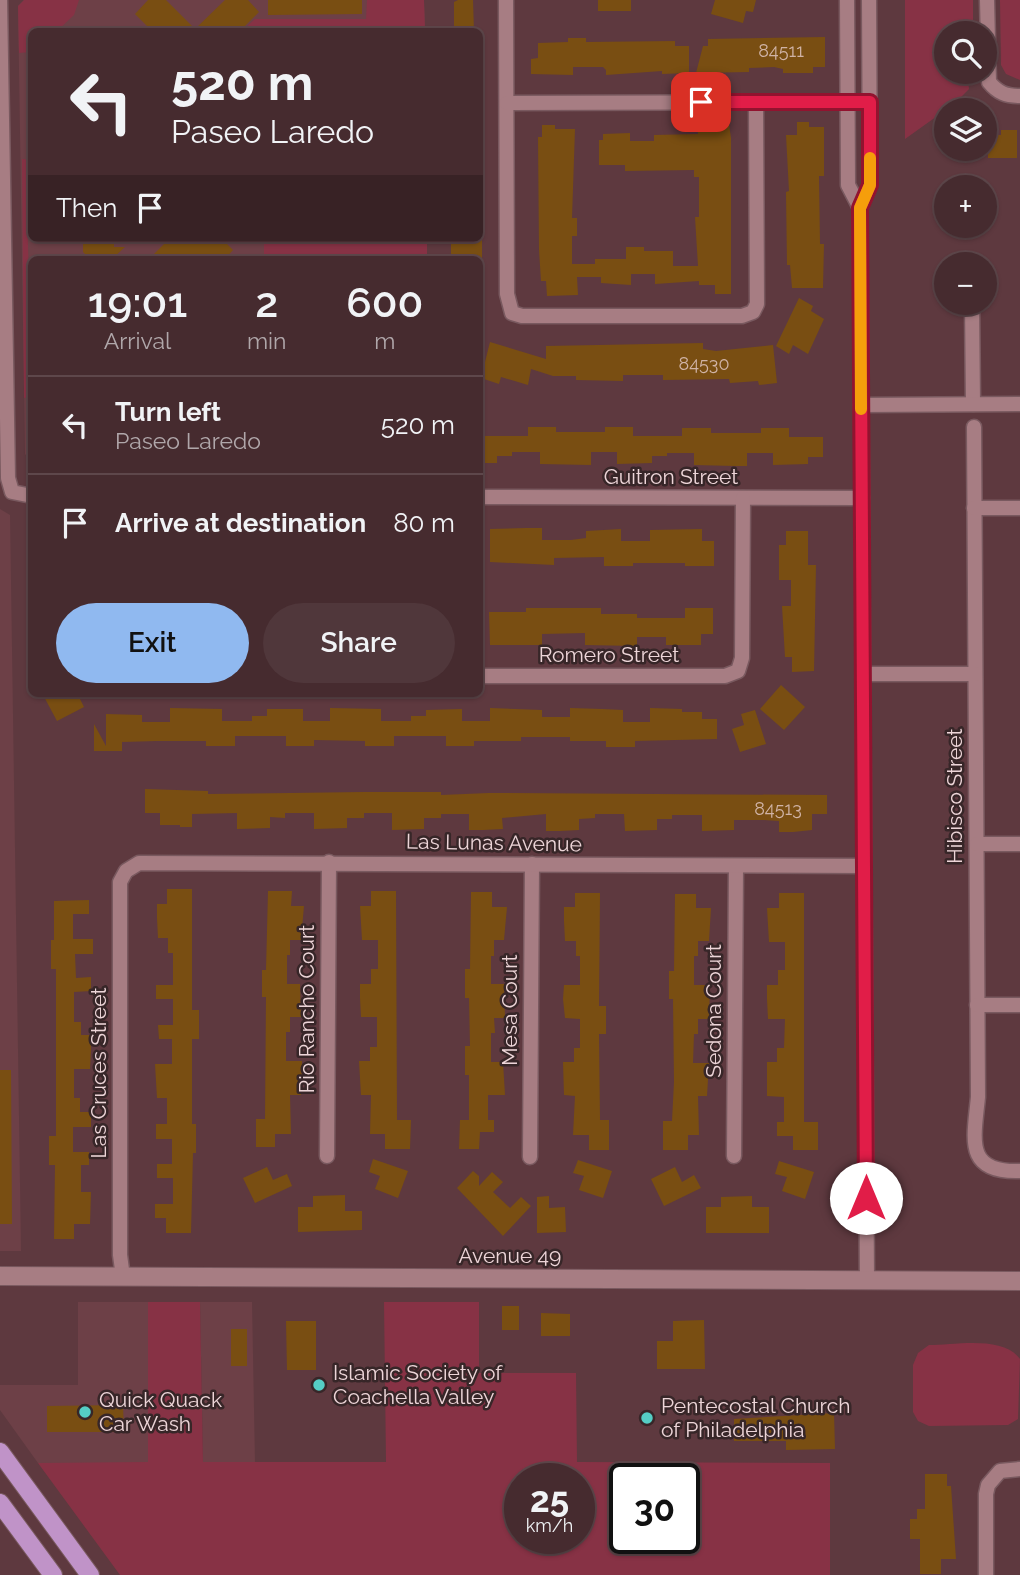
<!DOCTYPE html>
<meta charset="utf-8">
<style>
:root{--surface:#462b2f;--page:#50373b;--text:#f1f3f6;--muted:#b0a7aa;--line:#5e474b;--accent:#90b9f0}
body{margin:0;font-family:Raleway,sans-serif;background:var(--page);color:var(--text);height:100vh;display:flex;flex-direction:column;font-size:26px;white-space:nowrap}
*{box-sizing:border-box;margin:0}
p{font-size:23px;color:var(--muted)}
.icon{flex:none;width:38px;height:38px;fill:none;stroke:currentColor;stroke-width:2;stroke-linecap:round;stroke-linejoin:round}
.map{position:relative;flex:1;overflow:hidden}
.panel{position:absolute;left:28px;top:256px;width:455px;height:441px;display:flex;flex-direction:column;background:var(--surface);border-radius:10px;box-shadow:0 2px 5px #0004,0 0 0 2px var(--line)}
.panel>*{flex:none}
.hud{position:absolute;left:28px;top:28px;width:455px;height:214px;border-radius:10px;box-shadow:0 2px 5px #0004,0 0 0 2px var(--line);background:#462b2f;color:var(--text);overflow:hidden}
.tools{position:absolute;left:934px;top:21px;display:grid;gap:14px}
.tools a{display:grid;place-items:center;width:63px;height:63px;border-radius:50%;background:var(--surface);box-shadow:0 2px 5px #0004,0 0 0 2px var(--line);font-size:35px}
.speed{position:absolute;left:504px;top:1463px;display:flex;gap:14px;font-size:35px;font-weight:700;text-align:center}
.speed>*{display:grid;place-content:center;width:91px;height:91px;border-radius:50%;background:var(--surface);box-shadow:0 2px 5px #0004,0 0 0 2px var(--line);line-height:1}
.speed small{font-size:18px;font-weight:400}
.speed .limit{border:4px solid #111;border-radius:10px;background:#fff;color:#111}
.pin{position:absolute;display:grid;place-items:center;width:60px;height:60px;color:#fff;margin:-30px;border-radius:14px;box-shadow:0 4px 10px #0006}
.me{position:absolute;width:77px;margin:-38px;rotate:0deg;stroke-linejoin:round;filter:drop-shadow(0 0 5px #0008)}
.turn{display:flex;align-items:center;gap:24px;height:147px;padding:0 28px;font-size:32px}
.turn .icon{width:91px;height:91px;stroke-width:2.5}
.turn b{display:block;font-size:49px;line-height:60px}
.then{display:flex;align-items:center;height:66px;padding:0 28px;background:#0003;gap:14px;font-size:26px}
.eta{display:flex;justify-content:space-evenly;align-items:center;height:119px;text-align:center}
.eta b{font-size:42px;font-weight:600;line-height:49px}
.cta{display:flex;gap:14px;margin-top:auto;padding:14px 28px}
.cta a{flex:1;height:80px;border-radius:42px;background:var(--accent);color:#111;font-size:28px;font-weight:600;line-height:80px;text-align:center}
.cta a+a{background:var(--page);color:var(--text)}
ul{padding:0;list-style:none}
li{display:flex;align-items:center;gap:21px;height:98px;padding:0 28px;border-top:2px solid var(--line)}
li div{flex:1}
li b{display:block;font-size:26px}
li em{font-style:normal}
.map>svg:first-child{display:block}
.built{fill:#6d4047}
.green{fill:#873245;fill-rule:evenodd}
.building{fill:#794e12}
.lines{fill:none;stroke-linecap:round;stroke-linejoin:round}
.street-casing{stroke:#79595f;stroke-width:17}
.secondary-casing{stroke:#79595f;stroke-width:20}
.primary-casing{stroke:#79595f;stroke-width:20}
.street{stroke:#a77d83;stroke-width:14}
.secondary{stroke:#a77d83;stroke-width:18}
.primary{stroke:#c093c8;stroke-width:18}
.route-casing{stroke:#92132f;stroke-width:18}
.route{stroke:#e11d48;stroke-width:12}
.slow{stroke:#f59e0b;stroke-width:12}
.poi-dot{fill:#55cec5;stroke:#372628;stroke-width:2.5}
.labels{text-anchor:middle;stroke-width:5;stroke-linejoin:round;paint-order:stroke}
.number-label{font-size:18px;fill:#d0b3a6}
.street-label{font-size:21px;fill:#edd5d8;stroke:#372628}
.poi-label{font-size:21px;fill:#edd5d8;stroke:#372628;text-anchor:start}
</style>
<div class="map">
<svg width="1020" height="1575" viewBox="0 0 1020 1575">
<rect width="100%" height="100%" fill="#5e393f"/>
<g class="built">
<path d="M24,0H424L425,31L32,32V238H427V259H32L31,461L25,454L18,6Z"/>
<path d="M0,509L10,515L21,1251H0Z"/>
<path d="M78,1302H148V1463H38L0,1410V1385H78Z"/>
<path d="M200,1302H252L255,1463H203Z"/>
</g>
<g class="green">
<path d="M24,0H79L74,15L57,31L32,32L31,52L19,53L18,6Z"/>
<path d="M367,0H424L425,31H242L255,19H366Z"/>
<path d="M905,0H973V33H947V72H967L969,89L954,104L905,139Z"/>
<path d="M1000,0H1020V80L1006,74L1001,65Z"/>
<path d="M22,159L32,160L26,170L32,396L24,398Z"/>
<rect x="264" y="238" width="163" height="21"/>
<path d="M148,1302H200L203,1462H386L384,1302H479V1373H576L577,1462L830,1463V1575H120L38,1463L148,1462ZM520,1479H579V1538H520ZM625,1479H684V1538H625Z"/>
<path d="M929,1345C955,1345 1003,1335 1020,1359L1018,1419L1008,1425L929,1426L918,1421L913,1412V1365L918,1353Z"/>
</g>
<g class="building">
<path d="M148,0H166L195,29L225,0H248L259,12L239,32H153L135,14Z"/>
<path d="M268,0H362V14L268,15Z"/>
<path d="M458,0H473L474,32H454V2Z"/>
<rect x="598" y="0" width="33" height="11"/>
<path d="M715,0H756L753,12L746,11L743,23L711,14Z"/>
<path d="M825,37V67H813V73H783V69L774,67L749,68V72L696,73L703,46H708V39Z"/>
<path d="M568,38H586V42L675,41V46H689V73L662,74V71L606,75V70L603,67H573V75L531,74V59L538,58V43L568,42Z"/>
<path d="M797,122H809V127H824V176H819L820,244H824L823,288H792L790,265H787L786,192L789,191L786,135H797Z"/>
<path d="M714,123L729,124L731,138V294H715V285H699V281L655,284V274H631V285L601,283V277H577L578,295L547,296L546,281H541L539,250L538,137H542V125H555V129H575L572,218H577V236H572V264H595V259H626V247H644V251H673V266H698L695,217H699V177H694V170L625,171V165H599V140H603V134L630,133V141H654V135L698,134V132H714Z"/>
<path d="M1001,130H1017V158H988V135H1001Z"/>
<path d="M83,238H114V247H125L112,259H90L83,252Z"/>
<path d="M170,238H221L233,250L225,259H149Z"/>
<rect x="451" y="238" width="31" height="21"/>
<path d="M799,298L813,306L811,311L824,319L808,354L793,345L789,354L776,346Z"/>
<path d="M490,342L546,359V346L703,343V349L716,351L773,345L777,383L759,385L758,381L730,383L729,379L663,380V375H623V381L576,380V376H553L531,369L528,385L501,377L499,384L481,378Z"/>
<path d="M528,427H556V432H605V427H633V436H682V428H711V433H761V428H789V437H823V457H808V464L773,465V453H747V466H735L694,465V453H667V456H652V463L617,464V452H591V465L540,464V452H512V456H497V463H482V436H528Z"/>
<path d="M526,528H542V540H571L586,538V531L621,529V541H650V530L702,529V541H714V566H685V563H633V566H604V557L554,558V565L490,562V529Z"/>
<path d="M786,531H808V565H816L814,671L792,672V657H785L782,606H791V580H779V545H786Z"/>
<path d="M526,608H601V614H637V618H685V608H713V634H701V645H666V637H637V646L585,645V633L542,634V645H490L489,612H526Z"/>
<path d="M781,685L805,707L784,730L760,709Z"/>
<path d="M42,693H77L84,707L57,721Z"/>
<path d="M170,708L222,709V721H252V716H267V709H303V721H330V708L381,709V721H411V716H426V710L462,709V721H490V708L542,710V717H570V708L602,709L623,710V722H650V708L682,709V712H702V719H717V739L635,741V747H606V741H570V737H521V741H474V746H446V736H394V746H365V741L314,740V746H286V736H235V746H206V741H157L122,742V751H94V724L106,746V714L142,715V722H170Z"/>
<path d="M755,710L766,744L740,752L732,729L744,725L741,714Z"/>
<path d="M145,789L208,791V794L363,792H441V795L489,793L827,795V814H812V830L793,832H779V821L764,820H734V830L702,831V815H672V819H657V830L625,831L624,814H595V818L579,819V830L560,831H546V814L502,818L503,829L483,830H469V814H441V818H424V829L392,830V813H364V818H347V828L314,829V813H285V818L270,817V828L237,829V813L192,814V827H180V825H160V813H145Z"/>
<path d="M167,889H192V1010H199V1039H192V1124H196V1153H193L191,1233H166V1218H155V1204H173V1178H157V1164H172V1139H156V1124H167V1098H157L155,1064H172V1039H159L158,1025H173V999H156V985H173V953H168V938H158L157,918V904H167Z"/>
<path d="M268,891H292L291,906H304L301,940H290V955H287V984H300L301,1017H290V1032H286V1061H302L301,1095H290L291,1134H275V1147H256V1119H265L266,997H262V970H266Z"/>
<path d="M371,891H396L397,1120H411L410,1149H385V1134H370L371,1095H361L359,1061H370V1047H377V1017H361L360,998V984H371V969H378V940H362L360,906H371Z"/>
<path d="M471,892H492V907H507L504,940H494V956H491V984H504L505,1018H494L495,1033H491V1062H503L505,1095H488V1120H494V1132H480L479,1149H459L460,1120H469V1075H465V1046H470L469,998H465V969H470Z"/>
<path d="M575,893H600L599,1006H606V1034H599L600,1120H609V1150H589V1135H573L575,1096L564,1095L563,1062H574V1048H580V1019L565,1018L563,999L564,985H580V956H576V941H565L564,921V907H575Z"/>
<path d="M779,893H804V1122H818V1150H793V1136H777V1122H784V1097L767,1096V1062H777V1048H784L785,1019H768L767,999V985H778V970H785V942H769L767,908H779Z"/>
<path d="M675,894H696V908H711L709,941H698V956H694V985H710L709,1019H698V1034H694L693,1063H709L707,1096H698L699,1135H688V1150H663V1121H672L674,1082L673,999H669V971H674Z"/>
<path d="M89,900V914H73V939H93V954H75L76,978L91,977V991L74,992V1022H81V1035H91V1049L90,1069H74V1098H80V1112H91V1127H73V1152H89V1165H81V1192H91L90,1224H74V1239H54L55,1165H49V1136H56V969H51V940H54V901Z"/>
<path d="M0,1070H11L12,1224H0Z"/>
<path d="M373,1159L408,1171L398,1198L375,1189L380,1176L369,1172Z"/>
<path d="M578,1160L612,1171L603,1198L579,1190L584,1176L573,1173Z"/>
<path d="M779,1161L814,1172L805,1199L782,1191L787,1177L775,1174Z"/>
<path d="M267,1167L273,1180L287,1174L292,1186L255,1203L243,1178Z"/>
<path d="M675,1167L682,1182L694,1175L701,1188L664,1206L651,1179Z"/>
<path d="M473,1171L479,1176V1186L492,1172L503,1182L493,1192L510,1208L521,1197L531,1206L503,1236L457,1188Z"/>
<path d="M345,1195V1211H362V1230L298,1232V1207H313V1196Z"/>
<path d="M549,1196V1208L565,1207L566,1232L537,1233V1197Z"/>
<path d="M752,1196V1207H769V1233H706V1207H721V1197Z"/>
<rect x="502" y="1306" width="17" height="24"/>
<path d="M541,1313L570,1314V1336H541Z"/>
<path d="M704,1320L705,1369H657V1341H673V1321Z"/>
<path d="M286,1321H316V1370H287Z"/>
<rect x="231" y="1329" width="16" height="37"/>
<path d="M123,1405L124,1432H47V1406Z"/>
<path d="M834,1413L835,1449L786,1450V1441H734V1419Z"/>
<path d="M925,1474H947V1486H951L956,1559H941V1574H920V1539H910V1519H917V1509H925Z"/>
</g>
<g class="lines">
<g class="street-casing">
<g id="street">
<path d="M0,0L8,478L12,492L32,496"/>
<path d="M506,0L507,294L512,313L522,316H742L753,312L757,304L756,102"/>
<path d="M847,0L848,185L860,208"/>
<path d="M987,0L989,82C998,93 1006,96 1020,96"/>
<path d="M507,103L870,102"/>
<path d="M972,303L973,404"/>
<path d="M861,405L1020,404"/>
<path d="M974,427L978,1097C974,1139 964,1173 1020,1171"/>
<path d="M480,497L862,498"/>
<path d="M974,508H1020"/>
<path d="M863,674H975"/>
<path d="M480,676H725L738,671L742,658L743,498"/>
<path d="M977,844H1020"/>
<path d="M977,1005H1020"/>
<path d="M327,1156L329,862"/>
<path d="M734,1156L736,866"/>
<path d="M530,1157L532,864"/>
<path d="M123,1277L120,1255V882L126,871L139,863L864,866"/>
<path d="M867,1281L860,208L870,185L869,0"/>
<path d="M986,1575V1494L988,1485L1000,1471L1020,1469"/>
</g>
</g>
<g class="secondary-casing">
<path id="secondary" d="M0,1276L1020,1281"/>
</g>
<g class="primary-casing">
<g id="primary">
<path d="M0,1452L90,1575"/>
<path d="M0,1503L53,1575"/>
</g>
</g>
<use href="#street" class="street"/>
<use href="#secondary" class="secondary"/>
<use href="#primary" class="primary"/>
</g>
<g class="lines">
<g class="route-casing">
<path id="route" d="M701,102H870V185L860,208L866,1198"/>
</g>
<use href="#route" class="route"/>
<path class="slow" d="M861,409L860,208L870,185V158"/>
</g>
<g class="poi-dot">
<circle cx="319" cy="1385" r="7"/>
<circle cx="85" cy="1412" r="7"/>
<circle cx="647" cy="1418" r="7"/>
</g>
<g class="labels">
<g class="number-label">
<text x="781" y="57">84511</text>
<text x="704" y="370">84530</text>
<text x="778" y="815">84513</text>
</g>
<g class="street-label">
<text x="671" y="484">Guitron Street</text>
<text x="609" y="662">Romero Street</text>
<text transform="translate(955 796) rotate(-90)" y="7">Hibisco Street</text>
<text transform="translate(494 843) rotate(1)" y="7">Las Lunas Avenue</text>
<text transform="translate(307 1009) rotate(-90)" y="7">Rio Rancho Court</text>
<text transform="translate(510 1010) rotate(-90)" y="7">Mesa Court</text>
<text transform="translate(714 1011) rotate(-90)" y="7">Sedona Court</text>
<text transform="translate(99 1073) rotate(-90)" y="7">Las Cruces Street</text>
<text x="510" y="1263">Avenue 49</text>
</g>
<g class="poi-label">
<text x="333" y="1380">Islamic Society of<tspan x="333" dy="24">Coachella Valley</tspan></text>
<text x="99" y="1407">Quick Quack<tspan x="99" dy="24">Car Wash</tspan></text>
<text x="661" y="1413">Pentecostal Church<tspan x="661" dy="24">of Philadelphia</tspan></text>
</g>
</g>
</svg>
<div class="tools">
<a><svg class="icon" aria-label="search" viewBox="0 0 24 24"><circle cx="10" cy="10" r="6"/><path d="M15 15l6 6"/></svg></a>
<a><svg class="icon" aria-label="layers" viewBox="0 0 24 24"><path d="M12 4l9 5-9 5-9-5zM3 14l9 5 9-5"/></svg></a>
<a>+</a>
<a>−</a>
</div>
<div class="speed"><div>25<small>km/h</small></div><div class="limit">30</div></div>
<div class="pin" style="left:701px;top:102px;background:#d93025"><svg class="icon" aria-label="arrive" viewBox="0 0 24 24"><path d="M6 21V4h12l-3 4 3 4H6"/></svg></div>
<svg class="me" style="left:866px;top:1198px" viewBox="-20 -20 40 40"><circle r="19" fill="#fff"/><path d="M0-13L10 11 0 6-10 11z" fill="#e11d48"/></svg>
<div class="hud">
<div class="turn"><svg class="icon" aria-label="left" viewBox="0 0 24 24"><path d="M17 20v-9H6M10 6l-5 5 5 5"/></svg><div><b>520 m</b>Paseo Laredo</div></div>
<div class="then">Then<svg class="icon" aria-label="arrive" viewBox="0 0 24 24"><path d="M6 21V4h12l-3 4 3 4H6"/></svg></div>
</div>
<section class="panel">
<div class="eta">
<div><b>19:01</b><p>Arrival</p></div>
<div><b>2</b><p>min</p></div>
<div><b>600</b><p>m</p></div>
</div>
<ul>
<li><svg class="icon" aria-label="left" viewBox="0 0 24 24"><path d="M17 20v-9H6M10 6l-5 5 5 5"/></svg><div><b>Turn left</b><p>Paseo Laredo</p></div><em>520 m</em></li>
<li><svg class="icon" aria-label="arrive" viewBox="0 0 24 24"><path d="M6 21V4h12l-3 4 3 4H6"/></svg><div><b>Arrive at destination</b></div><em>80 m</em></li>
</ul>
<div class="cta"><a>Exit</a><a>Share</a></div>
</section>
</div>
